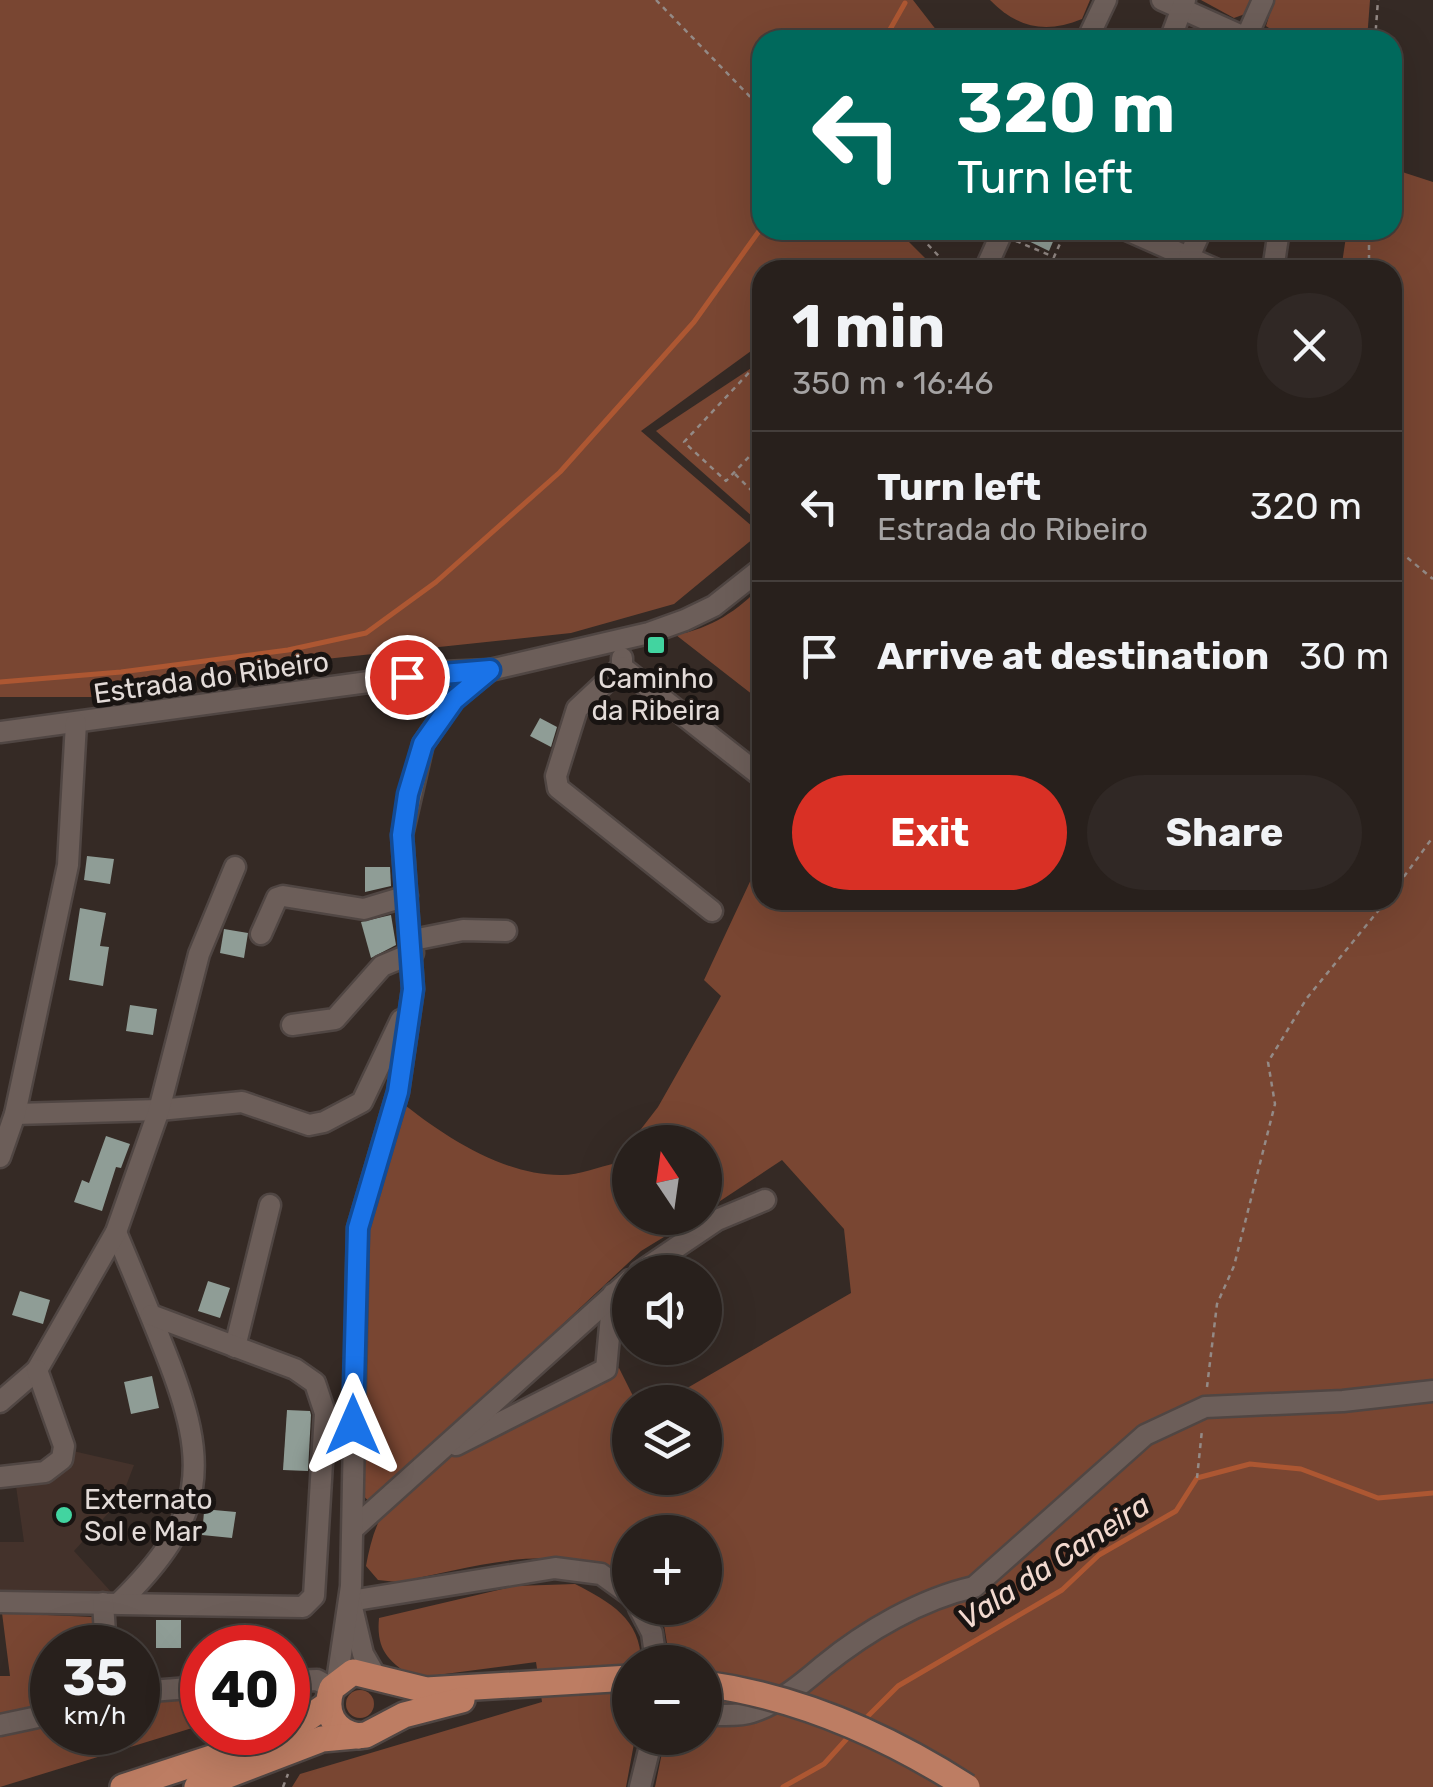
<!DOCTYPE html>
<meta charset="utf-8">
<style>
:root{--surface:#28201c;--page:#302825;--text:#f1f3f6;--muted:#a5a3a3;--line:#443e3b;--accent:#d93025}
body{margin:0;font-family:Rubik,sans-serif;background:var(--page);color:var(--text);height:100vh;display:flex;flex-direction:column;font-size:38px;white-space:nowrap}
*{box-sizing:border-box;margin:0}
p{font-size:32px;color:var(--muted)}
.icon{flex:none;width:55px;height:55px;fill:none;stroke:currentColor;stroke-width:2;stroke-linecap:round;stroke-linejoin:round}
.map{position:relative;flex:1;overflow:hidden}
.sheet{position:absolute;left:752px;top:260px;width:650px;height:650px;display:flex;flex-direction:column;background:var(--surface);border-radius:30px;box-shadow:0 10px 40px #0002,0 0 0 2px var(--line)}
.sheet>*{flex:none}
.top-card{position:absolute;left:752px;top:30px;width:650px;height:210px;border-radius:30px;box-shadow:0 10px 40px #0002,0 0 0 2px var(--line);background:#00695c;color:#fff;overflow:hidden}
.needle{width:65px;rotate:347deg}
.fabs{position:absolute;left:612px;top:1125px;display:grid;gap:20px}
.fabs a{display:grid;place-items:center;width:110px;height:110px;border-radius:50%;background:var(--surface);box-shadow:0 10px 40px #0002,0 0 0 2px var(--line);font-size:50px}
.speed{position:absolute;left:30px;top:1625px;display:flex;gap:20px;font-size:50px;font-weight:700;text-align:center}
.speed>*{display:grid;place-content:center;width:130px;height:130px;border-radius:50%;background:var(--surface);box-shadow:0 10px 40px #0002,0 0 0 2px var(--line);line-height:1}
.speed small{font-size:25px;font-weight:400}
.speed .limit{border:15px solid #d22;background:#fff;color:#111}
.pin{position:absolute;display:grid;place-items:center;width:85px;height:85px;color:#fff;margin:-42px;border:5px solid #fff;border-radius:50%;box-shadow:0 2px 10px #0007}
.me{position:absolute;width:110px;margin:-55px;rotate:0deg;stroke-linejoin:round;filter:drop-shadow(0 0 8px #0008)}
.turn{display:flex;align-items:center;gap:35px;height:210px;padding:0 40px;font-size:45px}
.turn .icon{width:130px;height:130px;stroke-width:2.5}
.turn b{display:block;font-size:70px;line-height:85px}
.round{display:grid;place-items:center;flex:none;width:105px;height:105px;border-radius:52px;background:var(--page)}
.head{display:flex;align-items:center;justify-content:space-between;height:170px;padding:0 40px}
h1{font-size:60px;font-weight:700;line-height:75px}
.cta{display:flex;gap:20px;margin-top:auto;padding:20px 40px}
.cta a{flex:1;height:115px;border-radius:60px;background:var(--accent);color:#fff;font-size:40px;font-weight:700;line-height:115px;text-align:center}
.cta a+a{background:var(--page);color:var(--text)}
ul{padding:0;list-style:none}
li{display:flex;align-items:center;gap:30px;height:150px;padding:0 40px;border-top:2px solid var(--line)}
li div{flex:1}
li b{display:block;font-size:38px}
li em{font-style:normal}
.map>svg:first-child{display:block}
.built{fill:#44322b}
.green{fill:#794632}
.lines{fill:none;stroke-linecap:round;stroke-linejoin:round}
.stream{stroke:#ad5732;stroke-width:5}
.building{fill:#8f9d96}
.minor-casing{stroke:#504643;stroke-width:25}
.major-casing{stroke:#504643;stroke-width:30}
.path{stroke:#948a86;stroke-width:2.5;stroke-dasharray:5 5;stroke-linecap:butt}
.minor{stroke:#6c5e59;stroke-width:20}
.major{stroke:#bd7d63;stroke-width:25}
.major-bridge-casing{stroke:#504643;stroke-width:30;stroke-linecap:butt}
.major-bridge{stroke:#bd7d63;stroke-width:25}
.route-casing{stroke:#114b97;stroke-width:25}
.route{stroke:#1a73e8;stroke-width:18}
.poi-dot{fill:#42d4a0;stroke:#191412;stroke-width:4}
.labels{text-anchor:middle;stroke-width:10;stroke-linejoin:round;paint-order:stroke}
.street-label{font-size:28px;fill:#e3dbd8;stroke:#191412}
.poi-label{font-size:28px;fill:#e3dbd8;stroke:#191412}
.water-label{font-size:30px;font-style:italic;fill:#f2d9cf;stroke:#191412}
</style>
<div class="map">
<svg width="1433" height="1787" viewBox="0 0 1433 1787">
<rect width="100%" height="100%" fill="#352a25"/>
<path class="built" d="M73,1451L134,1465L121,1499L74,1551L113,1594L0,1597V1542H24L16,1486L55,1479L74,1459Z"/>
<g class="green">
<path d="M0,0H913L944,40H762V230H897L937,270H762V343L641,431L760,533L674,604L571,633L316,660L99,697H0Z"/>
<path d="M990,0H1090L1082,19C1046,34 1017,28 990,0Z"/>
<path d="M1201,0H1252L1245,14L1234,18Z"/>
<path d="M1274,0H1370L1367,40H1287L1266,26Z"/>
<path d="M1393,169L1433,182V1787H655L665,1738H705V1662H670L664,1625L651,1608H705V1532H630V1581C559,1537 474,1568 397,1582L378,1580L366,1566C370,1544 376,1520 391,1501C427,1455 562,1403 619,1368L636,1402H630V1478H705V1402H663L851,1293L844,1229L782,1160L705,1211V1142H631L658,1107L721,996L704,980L762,856V900H1392V270H1341L1347,230H1392Z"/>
<path d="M762,361V525L656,431Z"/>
<path d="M762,585V702L676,635C711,628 738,611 762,585Z"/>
<path d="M400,1101C443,1136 504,1176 562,1175C579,1175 599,1167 616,1163L630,1144V1218H695L641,1251L371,1503L361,1494L367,1222Z"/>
<path d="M575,1584C610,1602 641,1619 641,1662H630V1738H635L626,1787H292L300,1774L542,1702L536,1662L414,1678C388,1661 376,1650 379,1618L515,1586Z"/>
<path d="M2,1613L93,1617L97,1647L52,1648V1732H138V1689L202,1688V1725L0,1787V1676H10Z"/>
<circle cx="360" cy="1704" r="14"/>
</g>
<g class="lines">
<g class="stream">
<path d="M884,40L905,3"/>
<path d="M0,682L121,672L288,650L366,633L436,582L560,472L694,322L762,227"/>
<path d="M863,1721L898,1686L1062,1590L1099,1555L1176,1511L1197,1478L1250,1464L1301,1469L1378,1498L1433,1493"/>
<path d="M783,1787L824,1764L852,1733"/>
</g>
</g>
<g class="building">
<path d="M1017,230H1058L1049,251L1016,235Z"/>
<path d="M540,718L557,727L551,747L530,736Z"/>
<path d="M87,856L114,859L110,884L84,880Z"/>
<path d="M365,867H390L391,886L365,892Z"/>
<path d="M80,908L106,913L100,946L109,947L103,986L69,980Z"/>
<path d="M391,915L396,945L371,958L361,922Z"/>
<path d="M224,929L248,933L244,958L220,953Z"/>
<path d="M130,1005L157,1009L153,1035L126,1031Z"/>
<path d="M106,1136L130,1144L121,1168L116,1167L102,1211L74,1202L82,1180L89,1183Z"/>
<path d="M208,1281L230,1288L220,1318L198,1311Z"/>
<path d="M20,1291L50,1300L43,1324L12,1315Z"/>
<path d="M152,1376L159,1408L131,1414L124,1382Z"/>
<path d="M287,1410L310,1411L311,1415L308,1471L283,1470Z"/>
<path d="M214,1510L236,1512L232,1538L202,1535L204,1512Z"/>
<rect x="156" y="1620" width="25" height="28"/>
</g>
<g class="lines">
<g class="minor-casing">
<g id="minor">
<path d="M1162,0L1251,40"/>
<path d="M1246,38L1263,0"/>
<path d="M1087,40L1106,0"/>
<path d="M1170,40L1185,0"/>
<path d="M1127,230L1217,270"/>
<path d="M1189,257L1201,230"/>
<path d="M985,270L1003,230"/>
<path d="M1273,270L1279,230"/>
<path d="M622,658V667L762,777"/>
<path d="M622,667L577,709L556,776L558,788L712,911"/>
<path d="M0,732L442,672L490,670"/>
<path d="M261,934L277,898L283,896L364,909L407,896"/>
<path d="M413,940L463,930L506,931"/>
<path d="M292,1025L335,1019L382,966L413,953"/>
<path d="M15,1114L159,1110L242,1102L309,1125L324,1122L362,1102L401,1020"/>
<path d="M0,1157L15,1114L68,865L76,723"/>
<path d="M116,1232C133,1273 150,1313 166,1354C210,1465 207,1517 119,1603"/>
<path d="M640,1272L717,1220L765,1200"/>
<path d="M235,1347L270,1205"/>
<path d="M0,1402L37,1370L116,1232L159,1110L199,954L235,867"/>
<path d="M456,1445L606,1369L613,1294"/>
<path d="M0,1477L45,1472L62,1459L64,1446L37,1370"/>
<path d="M353,1529L630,1280"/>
<path d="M350,1601L555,1568L601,1574L630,1595"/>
<path d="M0,1602L303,1607L314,1596L325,1413L315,1383L295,1369L151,1315"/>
<path d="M103,1603L106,1648"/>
<path d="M351,1603L363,1654L375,1675"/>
<path d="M639,1608L652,1633L656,1662"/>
<path d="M288,1681L317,1680L332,1688"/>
<path d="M337,1681L351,1586L358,1228L398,1092L413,989L402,835L423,744L454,699L490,670L649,633L685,620L714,606L762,568"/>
<path d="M138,1692L202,1687"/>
<path d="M705,1715C719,1714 738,1717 752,1712C778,1704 803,1683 823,1666C866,1631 921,1599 974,1587L1145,1435L1205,1407L1343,1401L1433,1391"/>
<path d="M0,1725L52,1714"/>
<path d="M640,1787L652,1738"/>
</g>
</g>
<g class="major-casing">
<g id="major">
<path d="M359,1736C334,1732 323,1712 332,1688L353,1672L426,1690L630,1678"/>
<path d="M123,1787L285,1734L328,1704"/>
<path d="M197,1787L322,1739L366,1735L404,1715L462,1700"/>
</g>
</g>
<g class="path">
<path d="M656,0L762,109"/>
<path d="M1375,40L1378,0"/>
<path d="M914,230L952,270"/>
<path d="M1016,241L1054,257L1066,230"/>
<path d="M1369,270V230"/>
<path d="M762,368L758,363L684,442L726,481L762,443"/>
<path d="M735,474L762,501"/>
<path d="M1392,545L1433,579"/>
<path d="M1392,893L1433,837"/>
<path d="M1207,1387L1217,1304L1234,1266L1275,1104L1268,1062L1307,998L1387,900"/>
<path d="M1197,1478L1202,1430"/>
<path d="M283,1787L288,1774"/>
</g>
<use href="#minor" class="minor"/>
<use href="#major" class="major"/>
<g class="major-bridge-casing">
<path id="major-bridge" d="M705,1684C800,1697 886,1735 967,1787"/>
</g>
<use href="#major-bridge" class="major-bridge"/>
</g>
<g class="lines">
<g class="route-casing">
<path id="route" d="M353,1425L358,1228L398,1092L413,989L402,835L408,794L423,744L454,700L490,670L407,677"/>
</g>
<use href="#route" class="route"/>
</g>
<g class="poi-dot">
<rect x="646" y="635" width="20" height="20" rx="5"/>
<circle cx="64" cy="1515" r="10"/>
</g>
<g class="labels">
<g class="street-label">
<text transform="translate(211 677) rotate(-8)" y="10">Estrada do Ribeiro</text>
</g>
<g class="poi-label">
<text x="656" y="688">Caminho<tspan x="656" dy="32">da Ribeira</tspan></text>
<text x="84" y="1509" text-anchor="start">Externato<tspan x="84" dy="32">Sol e Mar</tspan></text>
</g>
<g class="water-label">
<text transform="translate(1054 1562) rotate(-33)" y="10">Vala da Caneira</text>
</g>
</g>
</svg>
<div class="fabs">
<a><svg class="needle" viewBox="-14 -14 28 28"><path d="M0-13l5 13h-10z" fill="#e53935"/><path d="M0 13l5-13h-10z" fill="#a5a3a3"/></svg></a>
<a><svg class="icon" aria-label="sound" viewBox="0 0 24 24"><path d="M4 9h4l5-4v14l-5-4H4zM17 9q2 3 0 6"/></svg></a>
<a><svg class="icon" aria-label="layers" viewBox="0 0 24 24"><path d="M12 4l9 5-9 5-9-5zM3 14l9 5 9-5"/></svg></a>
<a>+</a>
<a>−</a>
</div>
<div class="speed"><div>35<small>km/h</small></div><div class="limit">40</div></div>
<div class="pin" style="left:407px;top:677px;background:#d93025"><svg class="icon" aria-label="arrive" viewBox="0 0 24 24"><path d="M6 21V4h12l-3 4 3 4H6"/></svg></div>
<svg class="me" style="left:353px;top:1425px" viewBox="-20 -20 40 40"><path d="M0-17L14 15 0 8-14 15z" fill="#1a73e8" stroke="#fff" stroke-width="4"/></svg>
<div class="top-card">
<div class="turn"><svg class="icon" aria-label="left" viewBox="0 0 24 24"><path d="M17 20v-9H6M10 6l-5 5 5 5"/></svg><div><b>320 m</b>Turn left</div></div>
</div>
<section class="sheet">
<div class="head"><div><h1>1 min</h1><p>350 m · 16:46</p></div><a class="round"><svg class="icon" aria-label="close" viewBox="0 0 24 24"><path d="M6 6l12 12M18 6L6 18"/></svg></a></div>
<ul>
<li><svg class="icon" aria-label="left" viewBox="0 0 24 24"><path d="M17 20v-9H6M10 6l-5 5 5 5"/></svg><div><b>Turn left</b><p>Estrada do Ribeiro</p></div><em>320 m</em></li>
<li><svg class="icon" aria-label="arrive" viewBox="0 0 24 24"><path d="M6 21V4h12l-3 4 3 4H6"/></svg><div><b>Arrive at destination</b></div><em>30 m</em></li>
</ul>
<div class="cta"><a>Exit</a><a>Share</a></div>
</section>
</div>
